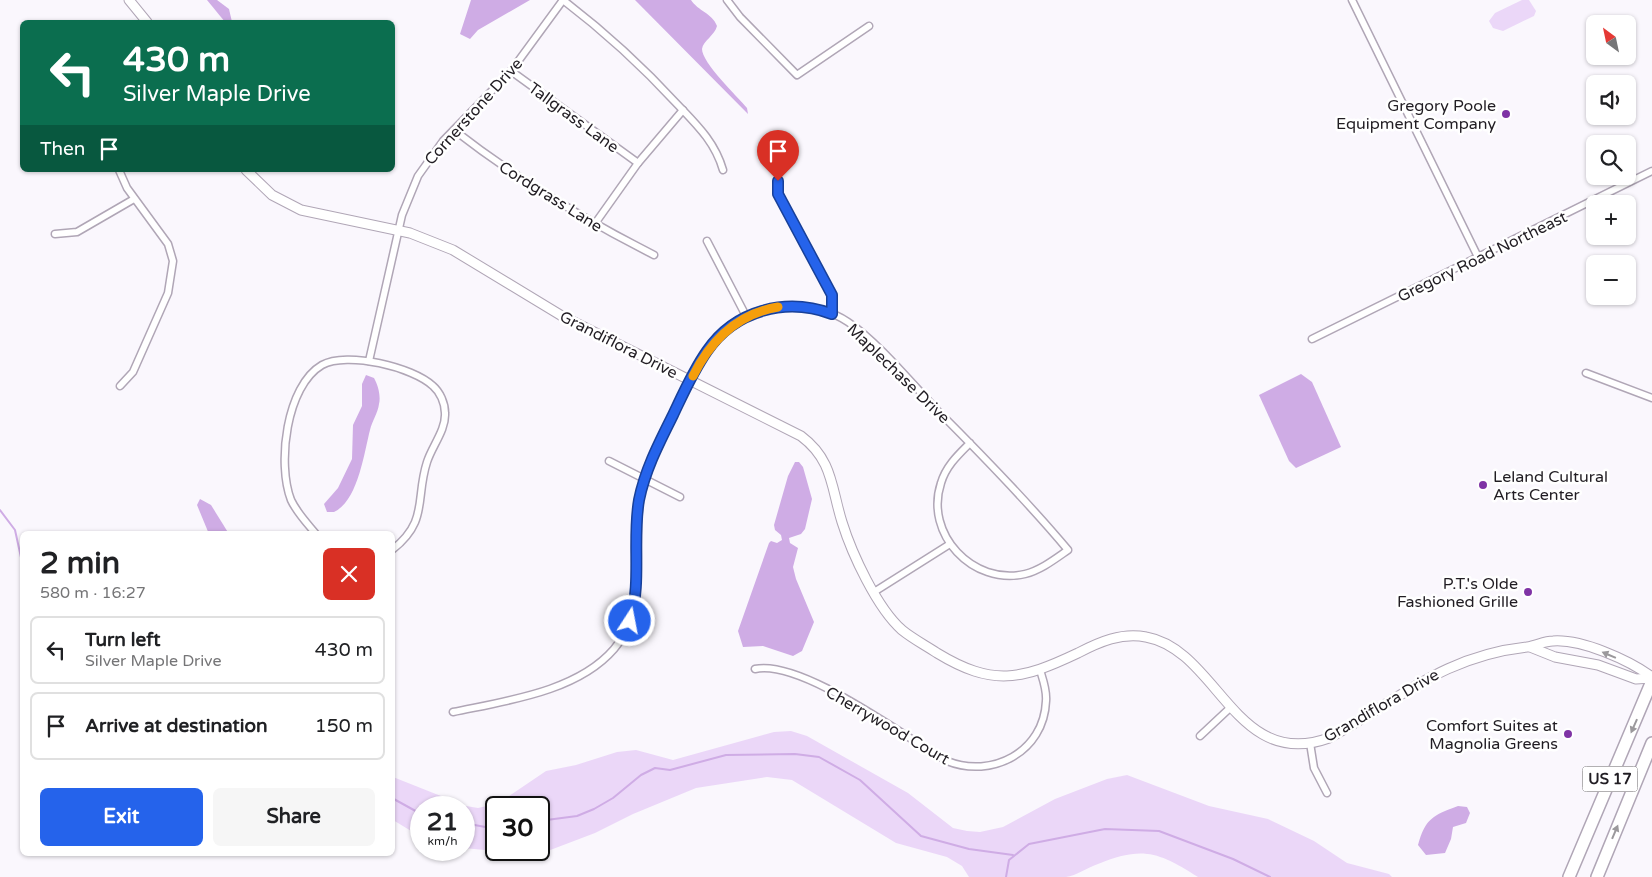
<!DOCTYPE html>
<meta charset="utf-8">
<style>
:root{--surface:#fff;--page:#f6f6f6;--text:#202124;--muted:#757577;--line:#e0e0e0;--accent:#2563eb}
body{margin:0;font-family:"Varela Round",sans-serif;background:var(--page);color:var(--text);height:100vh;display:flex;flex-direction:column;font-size:19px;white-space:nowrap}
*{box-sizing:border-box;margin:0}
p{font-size:16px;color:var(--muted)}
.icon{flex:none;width:28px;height:28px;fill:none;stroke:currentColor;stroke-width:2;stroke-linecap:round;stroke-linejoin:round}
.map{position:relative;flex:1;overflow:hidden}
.panel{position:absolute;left:20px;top:531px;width:375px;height:325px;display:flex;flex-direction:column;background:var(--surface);border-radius:8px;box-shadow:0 1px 4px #0004}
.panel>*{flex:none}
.top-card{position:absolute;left:20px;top:20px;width:375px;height:152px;border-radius:8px;box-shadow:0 1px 4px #0004;background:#0b6e4f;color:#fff;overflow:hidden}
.needle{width:32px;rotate:327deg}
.controls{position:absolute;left:1586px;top:15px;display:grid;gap:10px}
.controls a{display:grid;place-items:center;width:50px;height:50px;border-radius:8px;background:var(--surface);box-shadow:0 1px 4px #0004;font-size:25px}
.speed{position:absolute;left:410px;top:796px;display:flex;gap:10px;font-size:25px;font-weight:700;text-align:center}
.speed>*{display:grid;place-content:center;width:65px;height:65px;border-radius:50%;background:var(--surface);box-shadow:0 1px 4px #0004;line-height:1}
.speed small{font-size:12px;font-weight:400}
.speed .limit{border:2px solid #111;border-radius:8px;background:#fff;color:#111}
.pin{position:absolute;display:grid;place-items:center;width:42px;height:42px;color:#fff;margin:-51px -21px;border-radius:50% 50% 50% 0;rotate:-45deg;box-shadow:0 0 5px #0007}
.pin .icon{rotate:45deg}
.me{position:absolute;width:55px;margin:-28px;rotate:11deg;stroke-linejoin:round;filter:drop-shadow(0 0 4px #0008)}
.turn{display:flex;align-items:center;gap:18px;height:105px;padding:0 20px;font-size:22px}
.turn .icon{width:65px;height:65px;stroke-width:2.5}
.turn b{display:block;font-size:35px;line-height:42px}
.then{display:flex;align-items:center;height:48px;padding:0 20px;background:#0003;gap:10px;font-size:19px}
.round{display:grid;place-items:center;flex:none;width:52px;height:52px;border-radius:8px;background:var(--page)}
.head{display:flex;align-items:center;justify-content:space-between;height:85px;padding:0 20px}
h1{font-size:30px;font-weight:700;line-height:38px}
.button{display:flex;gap:10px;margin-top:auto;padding:10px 20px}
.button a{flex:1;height:58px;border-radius:8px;background:var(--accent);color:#fff;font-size:20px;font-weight:700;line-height:58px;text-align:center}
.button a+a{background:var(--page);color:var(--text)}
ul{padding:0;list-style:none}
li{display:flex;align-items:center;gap:15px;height:68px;margin:0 10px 8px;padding:0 10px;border:2px solid var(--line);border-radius:8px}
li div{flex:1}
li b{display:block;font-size:19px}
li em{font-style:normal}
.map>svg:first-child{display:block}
.green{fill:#ebd7f8;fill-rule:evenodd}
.water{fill:#cface5}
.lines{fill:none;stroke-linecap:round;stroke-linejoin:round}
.stream{stroke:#cface5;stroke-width:2}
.street-casing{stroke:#b0a6b6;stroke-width:9}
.secondary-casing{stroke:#b0a6b6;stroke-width:11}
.highway-casing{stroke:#b0a6b6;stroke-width:14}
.street{stroke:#fff;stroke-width:6}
.secondary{stroke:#fff;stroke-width:9}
.highway{stroke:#fff;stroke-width:11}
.oneway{fill:#9b999c}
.route-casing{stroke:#184099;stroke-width:12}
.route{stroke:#2563eb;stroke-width:9}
.slow{stroke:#f59e0b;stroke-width:9}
.poi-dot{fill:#7f33a5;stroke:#fff;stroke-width:2}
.labels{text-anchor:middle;stroke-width:5;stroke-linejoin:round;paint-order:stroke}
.shield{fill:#fff;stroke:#646165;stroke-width:1}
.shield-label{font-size:15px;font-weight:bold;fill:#211d23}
.poi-label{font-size:16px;fill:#211d23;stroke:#fff;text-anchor:end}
.street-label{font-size:16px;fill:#211d23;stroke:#fff}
</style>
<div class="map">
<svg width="1652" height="877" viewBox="0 0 1652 877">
<rect width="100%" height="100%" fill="#faf7fd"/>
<g class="green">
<path d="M1522,0H1529L1536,11L1534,16L1503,31L1493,28L1489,21L1495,13Z"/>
<path d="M791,731L807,736L908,793L953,828L967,831L980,832L1003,827L1055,799L1107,779L1127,775L1209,806L1268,819L1314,841L1347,863L1389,874L1392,877H1198C1158,852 1143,846 1098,864C1088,867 1076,876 1066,877C1037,877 999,877 969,877L962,866L947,857L896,843L792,780L767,777L696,788L633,814L595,833L545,852L526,854L464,848V808H421V837L393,820V777L466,806L478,808L491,805L503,800L546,771L576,765L617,752L636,750L673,760L774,732ZM496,808H539V850H496Z"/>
</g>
<g class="water">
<path d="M207,0H217L229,9L232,22H225Z"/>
<path d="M471,0H530L478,30L470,39L460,34Z"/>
<path d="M635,0H691C698,11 712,13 717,26C715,35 703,41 702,49C702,63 737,96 747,108L748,114Z"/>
<path d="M1301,374L1312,382L1341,447L1296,468L1289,461L1259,395Z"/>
<path d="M366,375L374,378C378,385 381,396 379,404C378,413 372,421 370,430C364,453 358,501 334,512H327L324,504L338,488L352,459L353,425L362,406V384Z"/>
<path d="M795,462H799L803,467L812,499L805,529L801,534L789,538L790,543L798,548L793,567L796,579L814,622L802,651L793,656L763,646L743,647L738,631L769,543L771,541L777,543L782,540L781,535L775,530L774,525L788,476Z"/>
<path d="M200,499L211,505L229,534H209L197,505Z"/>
<path d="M1458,806L1467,807L1470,813L1466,823L1453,827L1451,839L1445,853L1426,855L1418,845C1425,819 1433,815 1458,806Z"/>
</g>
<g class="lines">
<g class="stream">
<path d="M0,510L15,530L22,562"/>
<path d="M392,798L421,814"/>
<path d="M539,821L577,816L594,809L613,798L641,775L655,768L670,770L726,755L795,754L819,757L860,780L921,836L969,849L1013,855"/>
<path d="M464,823L496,829"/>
<path d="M1006,877L1009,860L1029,844L1105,829L1159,831L1233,859L1270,877"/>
</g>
<g class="street-casing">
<g id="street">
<path d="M563,0C605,32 642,66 677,104C697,125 715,142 723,170"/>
<path d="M727,0L740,17L797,75L869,26"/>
<path d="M1352,0L1478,257"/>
<path d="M511,71L638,163"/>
<path d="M454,130C517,179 583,219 654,255"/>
<path d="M119,170L127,188L168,244L173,261L168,293L133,372L120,386"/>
<path d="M778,181V194L832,295V314"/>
<path d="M594,225L638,163L683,110"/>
<path d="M55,234L77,232L134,199"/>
<path d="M707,241L746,316"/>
<path d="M1312,339L1652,171"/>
<path d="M369,361L402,215L418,176L443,141L511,71L563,0"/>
<path d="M1586,373L1652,398"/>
<path d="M609,461L680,497"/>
<path d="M316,534C307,523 297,513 291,500C277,464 286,386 322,365C347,351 413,367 433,386C440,392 445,403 445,413C446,430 432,446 427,462C415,499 429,521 392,550"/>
<path d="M874,592L950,544"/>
<path d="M755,669C802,659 904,737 947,761C992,779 1044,752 1046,701C1047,690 1043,680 1040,670"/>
<path d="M453,712C505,701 577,692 614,649C651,606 630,541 642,489C650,454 669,422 685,391C695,371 705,350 721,334C755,302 809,297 848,322C877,341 913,385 938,411C983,456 1027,501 1068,550C1055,559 1041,570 1025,574C973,586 924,534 941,483C946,466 958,455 970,443"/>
<path d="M1200,736L1231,707"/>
<path d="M1310,743L1314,768L1327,793"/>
</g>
</g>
<g class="secondary-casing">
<g id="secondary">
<path d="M129,0L147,22"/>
<path d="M246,170L272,195L301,210L410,233L453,250L562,316L801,436C833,460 831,487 842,522C852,554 877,608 902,630C913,639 925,645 937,653C993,687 1021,680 1078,653C1099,642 1122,632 1146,637C1218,650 1235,772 1329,738C1399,700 1443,656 1527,647C1536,646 1544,641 1553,641C1582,639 1629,660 1652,677"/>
<path d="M1530,647L1555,657L1598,665L1636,679L1652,678"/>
</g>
</g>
<g class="highway-casing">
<g id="highway">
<path d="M1569,877L1652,681"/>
<path d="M1597,877L1652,743"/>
</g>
</g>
<use href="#street" class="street"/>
<use href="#secondary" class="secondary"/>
<use href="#highway" class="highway"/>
</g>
<defs><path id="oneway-solid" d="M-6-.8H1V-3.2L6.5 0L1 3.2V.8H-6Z" transform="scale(1.25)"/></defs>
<g class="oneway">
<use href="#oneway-solid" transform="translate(1609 655) rotate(-157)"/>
<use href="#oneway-solid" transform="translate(1634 726) rotate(114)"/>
<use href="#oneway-solid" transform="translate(1615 832) rotate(-67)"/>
</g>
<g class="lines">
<g class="route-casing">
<path id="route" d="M630,621C642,582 632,540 639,500C645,470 659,443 673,415C683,394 693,371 707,351C735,310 786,297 832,314V295L778,194V181"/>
</g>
<use href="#route" class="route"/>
<path class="slow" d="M693,376C711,340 737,314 778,307"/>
</g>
<g class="poi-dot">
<circle cx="1506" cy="114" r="5"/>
<circle cx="1483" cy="485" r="5"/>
<circle cx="1528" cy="592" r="5"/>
<circle cx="1568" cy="734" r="5"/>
</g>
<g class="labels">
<rect class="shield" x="1582.5" y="766.5" width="55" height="25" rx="4"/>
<g class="shield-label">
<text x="1610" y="784">US 17</text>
</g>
<g class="poi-label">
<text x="1496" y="111">Gregory Poole<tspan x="1496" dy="18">Equipment Company</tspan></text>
<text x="1493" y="482" text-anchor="start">Leland Cultural<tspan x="1493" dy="18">Arts Center</tspan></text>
<text x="1518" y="589">P.T.'s Olde<tspan x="1518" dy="18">Fashioned Grille</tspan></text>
<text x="1558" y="731">Comfort Suites at<tspan x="1558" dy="18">Magnolia Greens</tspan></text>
</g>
<g class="street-label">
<text transform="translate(473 111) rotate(-48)" y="6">Cornerstone Drive</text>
<text transform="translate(574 117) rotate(36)" y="6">Tallgrass Lane</text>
<text transform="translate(551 196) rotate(32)" y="6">Cordgrass Lane</text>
<text transform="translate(1482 256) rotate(-26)" y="6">Gregory Road Northeast</text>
<text transform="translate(619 344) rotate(27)" y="6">Grandiflora Drive</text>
<text transform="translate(899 373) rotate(44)" y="6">Maplechase Drive</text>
<text transform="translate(1381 705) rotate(-30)" y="6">Grandiflora Drive</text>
<text transform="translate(888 725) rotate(30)" y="6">Cherrywood Court</text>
</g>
</g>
</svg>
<div class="controls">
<a><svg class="needle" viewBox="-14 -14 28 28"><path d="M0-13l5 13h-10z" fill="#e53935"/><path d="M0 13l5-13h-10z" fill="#757577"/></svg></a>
<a><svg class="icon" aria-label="sound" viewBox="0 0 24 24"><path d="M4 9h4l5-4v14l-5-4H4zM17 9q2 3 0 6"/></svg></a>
<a><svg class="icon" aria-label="search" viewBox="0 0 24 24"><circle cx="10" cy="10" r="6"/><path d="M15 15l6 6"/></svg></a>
<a>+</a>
<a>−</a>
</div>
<div class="speed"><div>21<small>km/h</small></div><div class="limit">30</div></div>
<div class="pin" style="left:778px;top:181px;background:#d93025"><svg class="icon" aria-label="arrive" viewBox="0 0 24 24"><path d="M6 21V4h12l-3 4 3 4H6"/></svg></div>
<svg class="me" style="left:630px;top:621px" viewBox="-20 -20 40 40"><circle r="17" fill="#2563eb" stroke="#fff" stroke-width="3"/><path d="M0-11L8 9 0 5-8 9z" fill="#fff"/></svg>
<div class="top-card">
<div class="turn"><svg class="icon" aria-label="left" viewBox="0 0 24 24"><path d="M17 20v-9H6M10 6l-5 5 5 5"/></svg><div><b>430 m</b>Silver Maple Drive</div></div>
<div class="then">Then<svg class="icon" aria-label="arrive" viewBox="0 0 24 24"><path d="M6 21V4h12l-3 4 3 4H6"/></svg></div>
</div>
<section class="panel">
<div class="head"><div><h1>2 min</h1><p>580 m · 16:27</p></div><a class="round" style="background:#d93025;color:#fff"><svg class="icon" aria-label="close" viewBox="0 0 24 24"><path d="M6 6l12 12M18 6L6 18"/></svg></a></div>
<ul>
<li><svg class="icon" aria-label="left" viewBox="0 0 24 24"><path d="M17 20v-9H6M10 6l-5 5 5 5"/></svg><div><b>Turn left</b><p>Silver Maple Drive</p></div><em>430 m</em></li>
<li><svg class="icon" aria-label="arrive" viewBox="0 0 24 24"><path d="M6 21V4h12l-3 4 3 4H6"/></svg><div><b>Arrive at destination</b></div><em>150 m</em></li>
</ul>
<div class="button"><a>Exit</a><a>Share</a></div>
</section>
</div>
